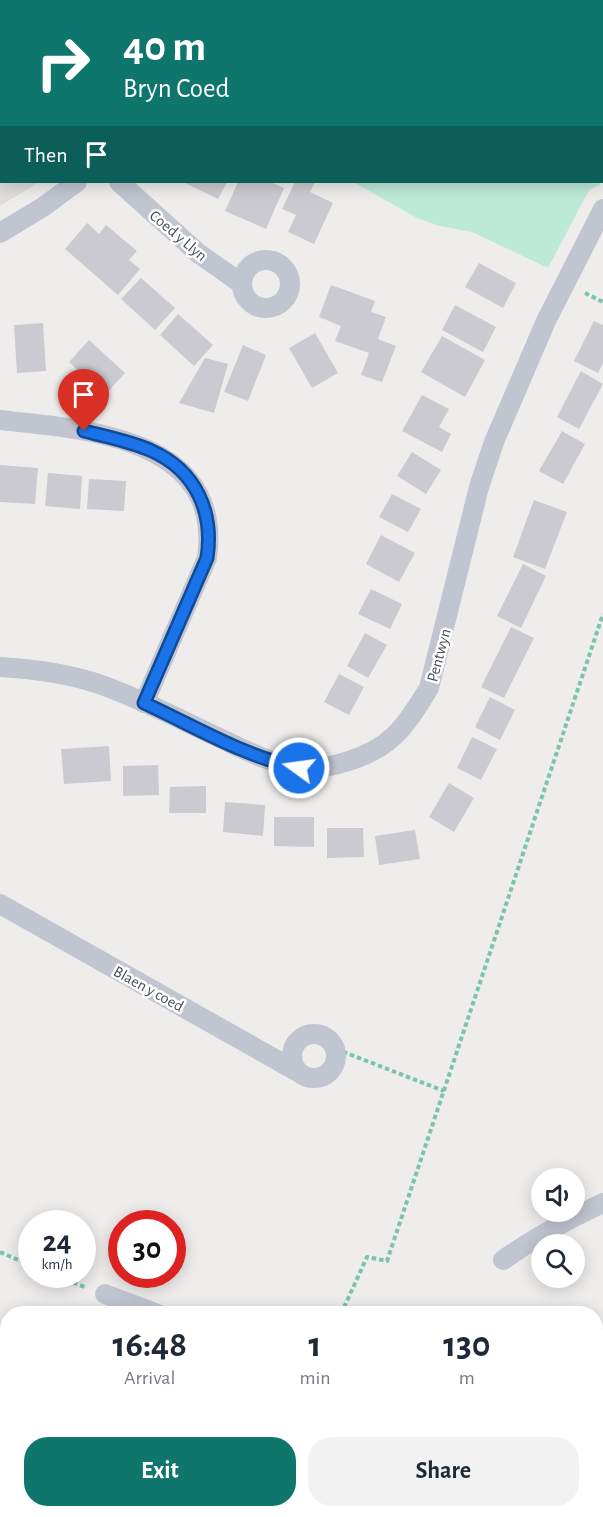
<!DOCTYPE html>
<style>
:root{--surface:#fff;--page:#f2f2f3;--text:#1f2937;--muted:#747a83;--accent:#0f766e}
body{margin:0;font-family:"Alegreya Sans",sans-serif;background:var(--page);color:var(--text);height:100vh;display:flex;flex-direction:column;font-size:22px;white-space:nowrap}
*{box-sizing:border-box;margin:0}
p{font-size:20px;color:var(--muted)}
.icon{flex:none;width:33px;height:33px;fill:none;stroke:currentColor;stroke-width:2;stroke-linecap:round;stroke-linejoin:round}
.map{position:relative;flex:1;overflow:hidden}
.details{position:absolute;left:0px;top:1306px;width:603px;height:212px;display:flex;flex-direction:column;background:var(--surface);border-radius:24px 24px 0 0;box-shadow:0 3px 15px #0003}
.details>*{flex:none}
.top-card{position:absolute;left:0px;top:0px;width:603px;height:183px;box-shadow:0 3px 15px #0003;background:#0f766e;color:#fff;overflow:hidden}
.buttons{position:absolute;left:531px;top:1168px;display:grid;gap:12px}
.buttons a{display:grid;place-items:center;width:54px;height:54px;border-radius:50%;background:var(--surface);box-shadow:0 3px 15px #0003;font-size:30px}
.speed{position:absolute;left:18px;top:1210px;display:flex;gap:12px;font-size:30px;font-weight:700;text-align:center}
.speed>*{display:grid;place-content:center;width:78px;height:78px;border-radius:50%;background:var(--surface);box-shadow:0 3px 15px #0003;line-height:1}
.speed small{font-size:15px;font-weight:400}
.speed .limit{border:9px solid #d22;background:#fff;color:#111}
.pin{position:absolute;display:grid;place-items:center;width:51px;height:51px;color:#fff;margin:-62px -26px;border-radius:50% 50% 50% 0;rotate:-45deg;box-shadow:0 0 6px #0007}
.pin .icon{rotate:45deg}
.me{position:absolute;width:66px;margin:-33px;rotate:284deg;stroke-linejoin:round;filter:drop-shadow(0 0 4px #0008)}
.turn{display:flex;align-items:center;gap:21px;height:126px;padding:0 24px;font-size:27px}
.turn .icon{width:78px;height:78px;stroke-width:2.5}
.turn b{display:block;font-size:42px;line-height:51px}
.then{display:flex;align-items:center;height:57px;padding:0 24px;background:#0003;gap:12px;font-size:22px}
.eta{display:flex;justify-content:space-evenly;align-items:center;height:102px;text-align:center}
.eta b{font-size:36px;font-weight:700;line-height:42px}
.action{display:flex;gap:12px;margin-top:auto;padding:12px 24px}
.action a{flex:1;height:69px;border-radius:24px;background:var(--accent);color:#fff;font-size:24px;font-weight:700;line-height:69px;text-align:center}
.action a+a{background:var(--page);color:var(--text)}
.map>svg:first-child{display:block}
.education{fill:#dfdedd}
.green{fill:#bde9d7}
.building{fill:#cacad0}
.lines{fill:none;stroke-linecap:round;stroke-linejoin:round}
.path{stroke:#79c4ae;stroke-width:4;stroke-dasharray:4.5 3;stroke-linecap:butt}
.minor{stroke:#c0c5d0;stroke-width:20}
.route-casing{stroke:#114b97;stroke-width:15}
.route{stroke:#1a73e8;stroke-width:10}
.labels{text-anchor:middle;stroke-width:5;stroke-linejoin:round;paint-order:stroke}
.street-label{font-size:16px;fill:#464c57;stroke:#fff}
</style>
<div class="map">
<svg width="603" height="1517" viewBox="0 0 603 1517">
<rect width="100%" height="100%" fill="#efedec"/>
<path class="education" d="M0,0H196L2,2V182H39L0,206Z"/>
<g class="green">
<path d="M572,0H603L602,165V2L570,1Z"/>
<path d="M353,182H601L600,185L589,190L548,268L472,232L440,226L417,218Z"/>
</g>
<g class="building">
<path d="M183,182H227L218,199Z"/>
<path d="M238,182H270L284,188L266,229L225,211Z"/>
<path d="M295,182H315L310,192L333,203L314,244L288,232L296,215L282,209Z"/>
<path d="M87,223L99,234L106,225L137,251L129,260L140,269L118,295L65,249Z"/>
<path d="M479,263L516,283L503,308L465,287Z"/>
<path d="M141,278L175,308L155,330L121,299Z"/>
<path d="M331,285L375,301L371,312L386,317L378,339L396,346L382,382L361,375L369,353L335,341L341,326L319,317Z"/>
<path d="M455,305L496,327L483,352L442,330Z"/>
<path d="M178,314L213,345L194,366L160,335Z"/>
<path d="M594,321L603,325V363L598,373L574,361Z"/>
<path d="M43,323L46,371L17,373L14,325Z"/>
<path d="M315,333L338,373L312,388L289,348Z"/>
<path d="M442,336L485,360L465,397L421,372Z"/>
<path d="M89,340L125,373L105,395L69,362Z"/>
<path d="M243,345L266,355L248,401L224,392Z"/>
<path d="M205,358L228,364L214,413L179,403Z"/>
<path d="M581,371L603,384L579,429L557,417Z"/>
<path d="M422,395L449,409L439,427L451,434L442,452L402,431Z"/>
<path d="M562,431L585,444L563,484L539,471Z"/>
<path d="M412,452L441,470L426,494L397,476Z"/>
<path d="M0,465L38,468L35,504L0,502Z"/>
<path d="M48,473L82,476L80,509L45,506Z"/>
<path d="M89,479L126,481L124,511L87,509Z"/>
<path d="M392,494L421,509L408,532L379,517Z"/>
<path d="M534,500L567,512L545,569L513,557Z"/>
<path d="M381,535L415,553L399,582L366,564Z"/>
<path d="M523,564L546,576L521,628L497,616Z"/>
<path d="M371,589L402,604L390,629L358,614Z"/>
<path d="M511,627L534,638L504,698L481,687Z"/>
<path d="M365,633L387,645L368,678L347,666Z"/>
<path d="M339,674L364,687L349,715L324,702Z"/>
<path d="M490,697L515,710L500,740L475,727Z"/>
<path d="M472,737L497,749L481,780L457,768Z"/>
<path d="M109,746L111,781L64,784L61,749Z"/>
<path d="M158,765L159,795L123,796V766Z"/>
<path d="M449,783L474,798L454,832L429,817Z"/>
<path d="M206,786V813H169L170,787Z"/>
<path d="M225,802L265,805L263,836L223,832Z"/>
<path d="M274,817H314V847L274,846Z"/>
<path d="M327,828H363L364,857L327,858Z"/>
<path d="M415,830L420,859L379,865L375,836Z"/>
</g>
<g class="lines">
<g class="path">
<path d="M602,116L603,115"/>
<path d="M585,293L603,302"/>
<path d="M336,1049L444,1091"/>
<path d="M0,1252L32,1266"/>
<path d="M52,1275L85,1287"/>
<path d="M341,1314L367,1257L387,1261L603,614"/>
<path d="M596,1479L603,1482"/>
</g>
<g class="minor">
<path d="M220,2L221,0"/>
<path d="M119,182L198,253L242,284"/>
<path d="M0,233L43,207L77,182"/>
<circle cx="266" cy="284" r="24"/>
<path d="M0,420C86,429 224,438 207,558L144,703"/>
<path d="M0,667C34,669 66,673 99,684C142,699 183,721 224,740C247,751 270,763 296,767C326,772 372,757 394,736C408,723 419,704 429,688L479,487L494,442L546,321L603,209"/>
<path d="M0,904L298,1072"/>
<circle cx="314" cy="1056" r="22"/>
<path d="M503,1260C534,1238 568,1219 603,1203"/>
<path d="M105,1294L158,1314"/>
<path d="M0,1512L10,1517"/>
<path d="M394,1517L397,1510"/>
</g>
</g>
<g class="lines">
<g class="route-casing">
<path id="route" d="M84,431C107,437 130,441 152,451C196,471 214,512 207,558L144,703C194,726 245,757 299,768"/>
</g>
<use href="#route" class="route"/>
</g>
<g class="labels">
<g class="street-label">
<text transform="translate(179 235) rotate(40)" y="6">Coed y Llyn</text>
<text transform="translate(438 655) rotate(-75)" y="6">Pentwyn</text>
<text transform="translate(149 988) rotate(29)" y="6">Blaen y coed</text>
</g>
</g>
</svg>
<div class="buttons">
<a><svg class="icon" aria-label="sound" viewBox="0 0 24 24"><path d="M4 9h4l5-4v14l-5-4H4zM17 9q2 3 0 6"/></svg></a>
<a><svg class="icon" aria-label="search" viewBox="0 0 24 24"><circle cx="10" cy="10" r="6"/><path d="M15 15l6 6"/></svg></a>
</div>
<div class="speed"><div>24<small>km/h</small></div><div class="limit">30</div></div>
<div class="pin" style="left:84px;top:431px;background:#d93025"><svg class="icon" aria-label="arrive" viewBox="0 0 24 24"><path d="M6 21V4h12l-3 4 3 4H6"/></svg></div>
<svg class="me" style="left:299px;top:768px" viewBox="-20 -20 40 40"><circle r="17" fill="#1a73e8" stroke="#fff" stroke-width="3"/><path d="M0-11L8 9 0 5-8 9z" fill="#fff"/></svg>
<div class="top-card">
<div class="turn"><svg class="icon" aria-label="right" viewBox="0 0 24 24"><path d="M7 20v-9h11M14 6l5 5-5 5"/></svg><div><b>40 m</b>Bryn Coed</div></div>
<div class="then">Then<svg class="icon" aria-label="arrive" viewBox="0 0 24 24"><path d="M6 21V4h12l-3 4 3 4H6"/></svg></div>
</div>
<section class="details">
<div class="eta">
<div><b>16:48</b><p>Arrival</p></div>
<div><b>1</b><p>min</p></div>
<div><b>130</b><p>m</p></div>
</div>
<div class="action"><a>Exit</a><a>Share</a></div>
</section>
</div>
